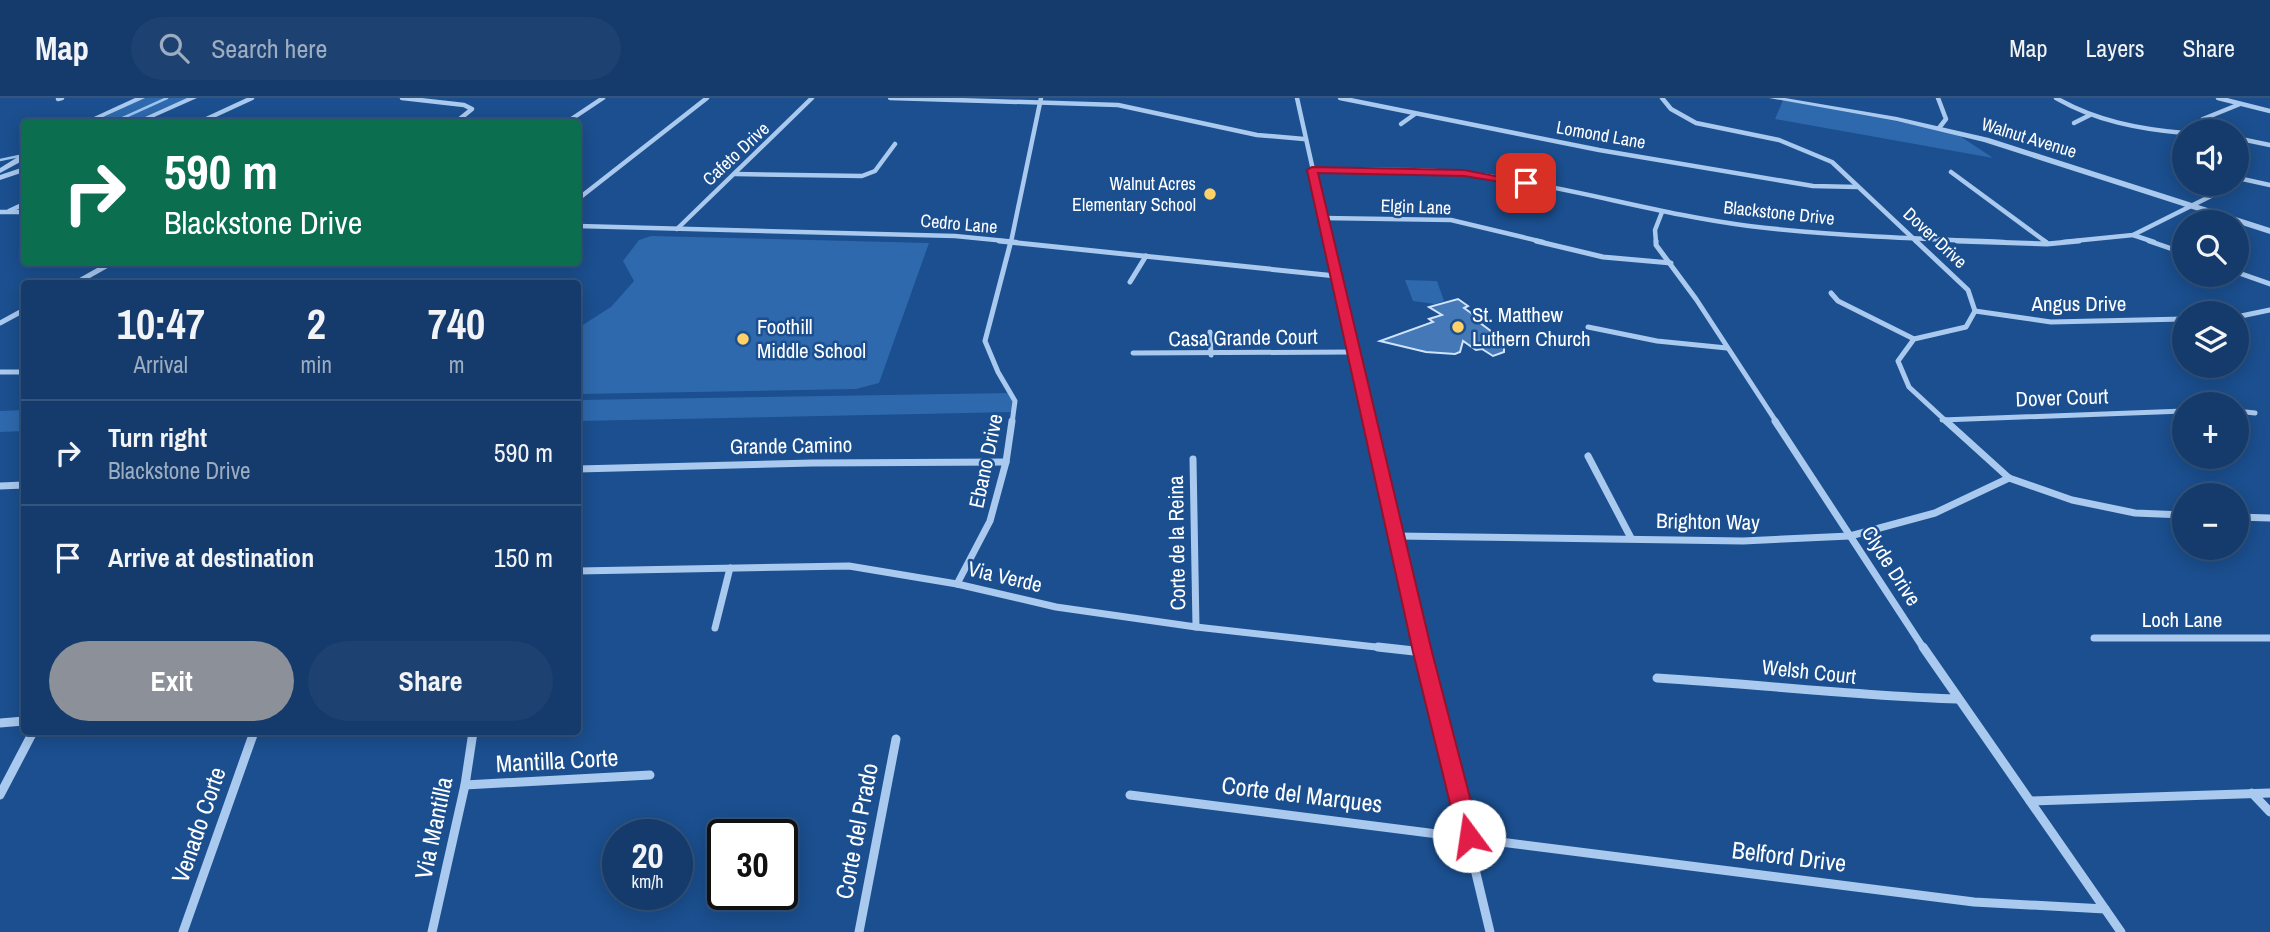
<!DOCTYPE html>
<meta charset="utf-8">
<style>
:root{--surface:#143b6b;--page:#1d4271;--text:#f1f3f6;--muted:#9dadc1;--line:#33557e;--accent:#8c9099}
body{margin:0;font-family:"Archivo Narrow",sans-serif;background:var(--page);color:var(--text);height:100vh;display:flex;flex-direction:column;font-size:26px;white-space:nowrap}
*{box-sizing:border-box;margin:0}
p{font-size:23px;color:var(--muted)}
.icon{flex:none;width:38px;height:38px;fill:none;stroke:currentColor;stroke-width:2;stroke-linecap:round;stroke-linejoin:round}
.map{position:relative;flex:1;overflow:hidden}
.side{position:absolute;left:21px;top:182px;width:560px;height:455px;display:flex;flex-direction:column;background:var(--surface);border-radius:7px;box-shadow:0 4px 18px #0003,0 0 0 2px var(--line)}
.side>*{flex:none}
.top-card{position:absolute;left:21px;top:21px;width:560px;height:147px;border-radius:7px;box-shadow:0 4px 18px #0003,0 0 0 2px var(--line);background:#0b6e4f;color:#fff;overflow:hidden}
.buttons{position:absolute;left:2172px;top:21px;display:grid;gap:14px}
.buttons a{display:grid;place-items:center;width:77px;height:77px;border-radius:50%;background:var(--surface);box-shadow:0 4px 18px #0003,0 0 0 2px var(--line);font-size:35px}
.speed{position:absolute;left:602px;top:721px;display:flex;gap:14px;font-size:35px;font-weight:700;text-align:center}
.speed>*{display:grid;place-content:center;width:91px;height:91px;border-radius:50%;background:var(--surface);box-shadow:0 4px 18px #0003,0 0 0 2px var(--line);line-height:1}
.speed small{font-size:18px;font-weight:400}
.speed .limit{border:4px solid #111;border-radius:10px;background:#fff;color:#111}
.pin{position:absolute;display:grid;place-items:center;width:60px;height:60px;color:#fff;margin:-30px;border-radius:14px;box-shadow:0 4px 10px #0006}
.me{position:absolute;width:77px;margin:-38px;rotate:346deg;stroke-linejoin:round;filter:drop-shadow(0 0 5px #0008)}
.turn{display:flex;align-items:center;gap:24px;height:147px;padding:0 28px;font-size:32px}
.turn .icon{width:91px;height:91px;stroke-width:2.5}
.turn b{display:block;font-size:49px;line-height:60px}
.eta{display:flex;justify-content:space-evenly;align-items:center;height:119px;text-align:center}
.eta b{font-size:42px;font-weight:800;line-height:49px}
.action{display:flex;gap:14px;margin-top:auto;padding:14px 28px}
.action a{flex:1;height:80px;border-radius:42px;background:var(--accent);color:#fff;font-size:28px;font-weight:800;line-height:80px;text-align:center}
.action a+a{background:var(--page);color:var(--text)}
ul{padding:0;list-style:none}
li{display:flex;align-items:center;gap:21px;height:105px;padding:0 28px;border-top:2px solid var(--line)}
li div{flex:1}
li b{display:block;font-size:26px}
li em{font-style:normal}
header{display:flex;align-items:center;gap:42px;box-sizing:border-box;height:98px;padding:0 35px;background:var(--surface);border-bottom:2px solid var(--line)}
header strong{font-size:33px}
nav{display:flex;gap:38px;margin-inline-start:auto;font-size:24px}
.search{width:490px;height:63px;background:var(--page);display:flex;align-items:center;gap:18px;box-sizing:border-box;padding:0 24px;border-radius:38px;color:var(--muted);font-size:26px}
.map>svg:first-child{display:block}
.green{fill:#2e69ad}
.lines{fill:none;stroke-linecap:round;stroke-linejoin:round}
.stream{stroke:#9cc4f0;stroke-width:2.5}
.building{fill:#4478b7;stroke:#cfe3fa;stroke-width:2}
.minor-far3{stroke:#a9c9ee;stroke-width:4.5}
.minor-far2{stroke:#a9c9ee;stroke-width:5}
.minor-far1{stroke:#a9c9ee;stroke-width:7}
.minor{stroke:#a9c9ee;stroke-width:9}
.tertiary{fill:#a9c9ee;fill-rule:evenodd}
.route{fill:#e11d48;stroke:#92132f;stroke-width:2}
.poi-dot{fill:#ffd166;stroke:#1b4f8f;stroke-width:2.5}
.labels{text-anchor:middle;stroke-width:5;stroke-linejoin:round;paint-order:stroke}
.far-street-label{font-size:18px;fill:#fff;stroke:#1b4f8f}
.far-poi-label{font-size:18px;fill:#fff;stroke:#1b4f8f;text-anchor:end}
.street-label{font-size:21px;fill:#fff;stroke:#1b4f8f}
.poi-label{font-size:21px;fill:#fff;stroke:#1b4f8f;text-anchor:start}
.near-street-label{font-size:24px;fill:#fff;stroke:#1b4f8f}
</style>
<header>
<strong>Map</strong>
<div class="search"><svg class="icon" aria-label="search" viewBox="0 0 24 24"><circle cx="10" cy="10" r="6"/><path d="M15 15l6 6"/></svg>Search here</div>
<nav><a>Map</a><a>Layers</a><a>Share</a></nav>
</header>
<div class="map">
<svg width="2270" height="834" viewBox="0 0 2270 834">
<rect width="100%" height="100%" fill="#1b4f8f"/>
<g class="green">
<path d="M141,0H193L138,24H87Z"/>
<path d="M1783,2L1954,34L1993,60L1775,21Z"/>
<path d="M651,138L929,145L879,285L856,291L578,296V230L611,209L634,183L623,163L639,142Z"/>
<path d="M1405,182L1437,183L1444,203L1435,206L1413,203Z"/>
<path d="M1010,295L1015,303L1013,314L578,323V302Z"/>
<path d="M24,312V333L0,334V313Z"/>
</g>
<g class="lines">
<g class="stream">
<path d="M114,24L167,0"/>
<path d="M0,62L24,57"/>
</g>
</g>
<path class="building" d="M1458,201L1468,208L1464,210L1478,220L1475,221L1504,243V254L1493,258L1482,251L1476,252L1463,243L1460,254L1455,256L1426,254L1380,243L1433,224L1429,221L1442,217L1429,209Z"/>
<g class="lines">
<g class="minor-far3">
<path d="M402,0L464,7L472,11L456,24"/>
<path d="M890,0L1118,7L1257,37L1304,41"/>
<path d="M1297,0L1329,144"/>
<path d="M1340,0L1599,52L1813,88L1857,89"/>
<path d="M1662,0L1671,11L1696,25L1779,42L1832,64L1917,144"/>
<path d="M1938,0L1946,21L1939,30"/>
<path d="M2056,0C2096,23 2139,31 2184,35"/>
<path d="M2218,0L2270,13"/>
<path d="M58,1L62,0"/>
<path d="M200,24L252,0"/>
<path d="M567,24L603,0"/>
<path d="M2074,25L2090,17"/>
<path d="M1401,26L1415,16"/>
<path d="M2205,33L2200,26L2203,21L2240,6"/>
<path d="M2236,40L2270,47"/>
<path d="M1312,72C1370,72 1430,70 1487,78C1575,90 1661,117 1749,128C1833,138 1919,141 2004,144"/>
<path d="M1951,74L2046,144"/>
<path d="M735,76L862,78L875,73L895,46"/>
<path d="M2238,80L2270,87"/>
<path d="M578,101L707,0"/>
<path d="M9,113L24,106"/>
<path d="M0,114H24"/>
<path d="M1323,120L1451,122L1543,144"/>
<path d="M578,128L955,138L1016,144"/>
<path d="M677,131L812,0"/>
<path d="M2133,137L2154,144"/>
<path d="M1011,144L1041,0"/>
<path d="M1656,144L1655,132L1662,114"/>
<path d="M2063,144L2133,137L2235,86"/>
</g>
<g class="minor-far2">
<path d="M999,143L1336,178"/>
<path d="M1011,143L985,243L998,274L1015,303L1012,325"/>
<path d="M1328,143L1369,325"/>
<path d="M1536,143L1603,159L1671,165"/>
<path d="M1656,143V147L1696,201L1777,325"/>
<path d="M1916,143L1968,192L1975,213L1966,229L1914,241L1898,263L1909,289L1948,325"/>
<path d="M1957,143L2047,146L2079,143"/>
<path d="M2044,143L2047,145"/>
<path d="M2149,143L2184,155"/>
<path d="M2236,174L2270,186"/>
<path d="M1130,184L1146,158"/>
<path d="M74,186L113,164"/>
<path d="M1831,195L1838,203L1914,241"/>
<path d="M1975,213L2051,224L2184,221"/>
<path d="M2236,219L2270,212"/>
<path d="M0,225L24,212"/>
<path d="M1588,229L1657,243L1727,250"/>
<path d="M1210,234L1211,257"/>
<path d="M1133,255L1355,254"/>
<path d="M0,274H24"/>
<path d="M2236,313L2255,315"/>
<path d="M1942,322L2184,313"/>
</g>
<g class="minor-far1">
<path d="M1369,323L1423,551"/>
<path d="M1775,323L1924,551"/>
<path d="M1946,323L2009,380L2072,402L2135,415L2184,417"/>
<path d="M1588,358L1631,440"/>
<path d="M1193,361L1196,529"/>
<path d="M578,371L812,365L1006,364"/>
<path d="M0,388L24,387"/>
<path d="M2236,419L2270,420"/>
<path d="M1396,438L1743,443L1850,438L1935,415L2009,380"/>
<path d="M578,473L849,468L957,486L1056,509L1196,529L1394,551"/>
<path d="M957,486L990,423L1006,364L1012,323"/>
<path d="M715,530L730,470"/>
<path d="M2094,540H2270"/>
</g>
<g class="minor">
<path d="M1378,549L1423,554"/>
<path d="M1422,549L1490,834"/>
<path d="M1923,549L2121,834"/>
<path d="M1657,580C1757,586 1857,598 1957,601"/>
<path d="M0,625L24,623"/>
<path d="M465,687L650,677"/>
<path d="M2252,695L2270,714"/>
<path d="M0,697L33,634"/>
<path d="M1130,697L1974,804L2105,811"/>
<path d="M2030,703L2270,695"/>
<path d="M183,834L254,634"/>
<path d="M432,834L465,687L473,634"/>
<path d="M859,834L896,641"/>
</g>
<g class="tertiary">
<path d="M135,0H145L92,24H83Z"/>
<path d="M187,0H197L143,24H134Z"/>
<path d="M1769,0H1785L1897,19L1989,40L2270,130V136L1984,44L1897,23Z"/>
<path d="M21,57H24V62L0,75V70Z"/>
<path d="M24,69V74L0,82V77Z"/>
</g>
</g>
<path class="route" d="M1312,69L1464,72L1531,85L1526,88L1464,78L1318,75L1432,554L1480,738L1476,744L1469,747L1461,744L1458,738L1413,554L1307,72Z"/>
<g class="poi-dot">
<circle cx="1210" cy="96" r="7"/>
<circle cx="1458" cy="229" r="7"/>
<circle cx="743" cy="241" r="7"/>
</g>
<g class="labels">
<g class="far-street-label">
<text transform="translate(1601 37) rotate(10)" y="6">Lomond Lane</text>
<text transform="translate(2029 40) rotate(17)" y="6">Walnut Avenue</text>
<text transform="translate(736 56) rotate(-43)" y="6">Cafeto Drive</text>
<text transform="translate(1416 109) rotate(2)" y="6">Elgin Lane</text>
<text transform="translate(1779 115) rotate(6)" y="6">Blackstone Drive</text>
<text transform="translate(959 126) rotate(5)" y="6">Cedro Lane</text>
<text transform="translate(1935 140) rotate(43)" y="6">Dover Drive</text>
</g>
<g class="far-poi-label">
<text x="1196" y="92">Walnut Acres<tspan x="1196" dy="21">Elementary School</tspan></text>
</g>
<g class="street-label">
<text x="2079" y="213">Angus Drive</text>
<text transform="translate(1243 240) rotate(-1)" y="7">Casa Grande Court</text>
<text transform="translate(2062 300) rotate(-2)" y="7">Dover Court</text>
<text transform="translate(791 348) rotate(-1)" y="7">Grande Camino</text>
<text transform="translate(986 363) rotate(-78)" y="7">Ebano Drive</text>
<text transform="translate(1708 424) rotate(1)" y="7">Brighton Way</text>
<text transform="translate(1177 445) rotate(-91)" y="7">Corte de la Reina</text>
<text transform="translate(1891 468) rotate(57)" y="7">Clyde Drive</text>
<text transform="translate(1005 479) rotate(13)" y="7">Via Verde</text>
<text x="2182" y="529">Loch Lane</text>
<text transform="translate(1809 574) rotate(6)" y="7">Welsh Court</text>
</g>
<g class="poi-label">
<text x="1472" y="224">St. Matthew<tspan x="1472" dy="24">Luthern Church</tspan></text>
<text x="757" y="236">Foothill<tspan x="757" dy="24">Middle School</tspan></text>
</g>
<g class="near-street-label">
<text transform="translate(557 663) rotate(-3)" y="8">Mantilla Corte</text>
<text transform="translate(1302 697) rotate(7)" y="8">Corte del Marques</text>
<text transform="translate(199 727) rotate(-71)" y="8">Venado Corte</text>
<text transform="translate(434 730) rotate(-78)" y="8">Via Mantilla</text>
<text transform="translate(857 733) rotate(-79)" y="8">Corte del Prado</text>
<text transform="translate(1789 759) rotate(7)" y="8">Belford Drive</text>
</g>
</g>
</svg>
<div class="buttons">
<a><svg class="icon" aria-label="sound" viewBox="0 0 24 24"><path d="M4 9h4l5-4v14l-5-4H4zM17 9q2 3 0 6"/></svg></a>
<a><svg class="icon" aria-label="search" viewBox="0 0 24 24"><circle cx="10" cy="10" r="6"/><path d="M15 15l6 6"/></svg></a>
<a><svg class="icon" aria-label="layers" viewBox="0 0 24 24"><path d="M12 4l9 5-9 5-9-5zM3 14l9 5 9-5"/></svg></a>
<a>+</a>
<a>−</a>
</div>
<div class="speed"><div>20<small>km/h</small></div><div class="limit">30</div></div>
<div class="pin" style="left:1526px;top:85px;background:#d93025"><svg class="icon" aria-label="arrive" viewBox="0 0 24 24"><path d="M6 21V4h12l-3 4 3 4H6"/></svg></div>
<svg class="me" style="left:1469px;top:738px" viewBox="-20 -20 40 40"><circle r="19" fill="#fff"/><path d="M0-13L10 11 0 6-10 11z" fill="#e11d48"/></svg>
<div class="top-card">
<div class="turn"><svg class="icon" aria-label="right" viewBox="0 0 24 24"><path d="M7 20v-9h11M14 6l5 5-5 5"/></svg><div><b>590 m</b>Blackstone Drive</div></div>
</div>
<section class="side">
<div class="eta">
<div><b>10:47</b><p>Arrival</p></div>
<div><b>2</b><p>min</p></div>
<div><b>740</b><p>m</p></div>
</div>
<ul>
<li><svg class="icon" aria-label="right" viewBox="0 0 24 24"><path d="M7 20v-9h11M14 6l5 5-5 5"/></svg><div><b>Turn right</b><p>Blackstone Drive</p></div><em>590 m</em></li>
<li><svg class="icon" aria-label="arrive" viewBox="0 0 24 24"><path d="M6 21V4h12l-3 4 3 4H6"/></svg><div><b>Arrive at destination</b></div><em>150 m</em></li>
</ul>
<div class="action"><a>Exit</a><a>Share</a></div>
</section>
</div>
